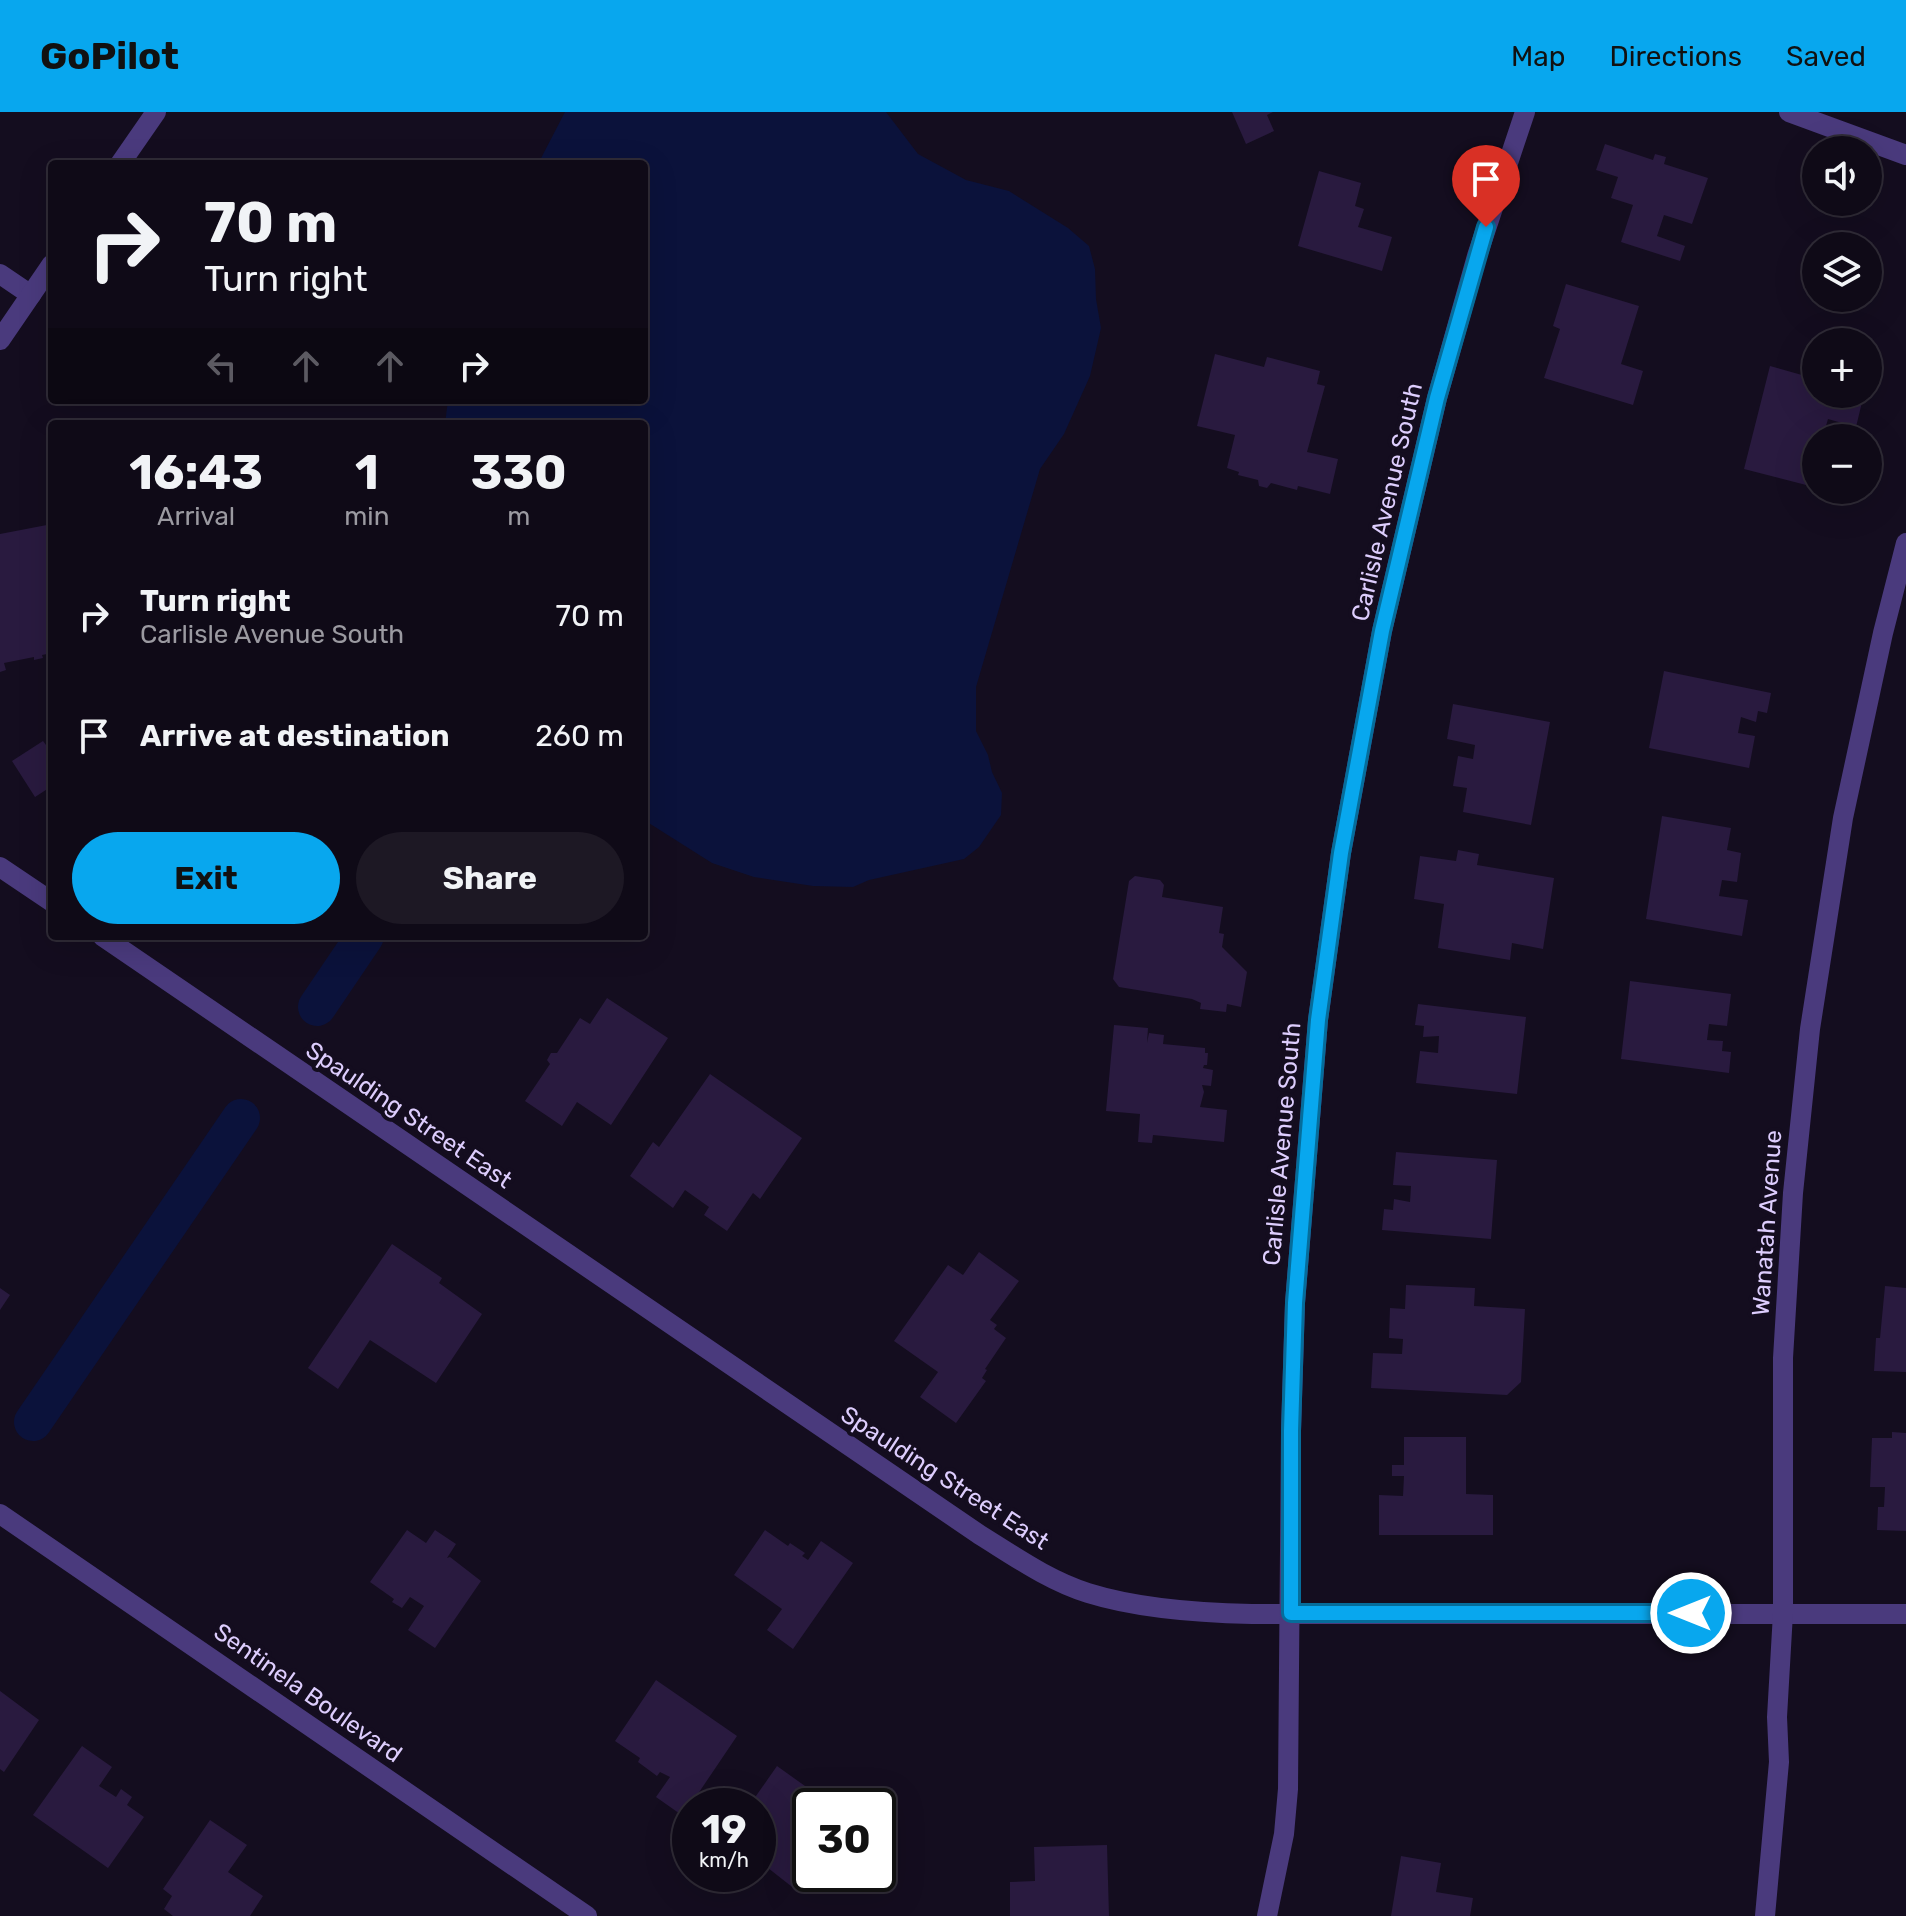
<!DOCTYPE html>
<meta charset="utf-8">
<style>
:root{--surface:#0f0a17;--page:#1d1824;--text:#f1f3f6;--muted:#9b9aa1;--line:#2f2b36;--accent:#08a7ee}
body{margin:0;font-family:Rubik,sans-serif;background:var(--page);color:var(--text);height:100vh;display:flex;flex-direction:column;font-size:30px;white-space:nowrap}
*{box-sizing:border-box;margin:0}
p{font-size:26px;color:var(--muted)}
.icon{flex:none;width:44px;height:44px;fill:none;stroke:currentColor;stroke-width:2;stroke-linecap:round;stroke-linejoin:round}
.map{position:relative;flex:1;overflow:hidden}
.details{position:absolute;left:48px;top:308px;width:600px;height:520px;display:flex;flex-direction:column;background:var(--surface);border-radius:8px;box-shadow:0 8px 32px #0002,0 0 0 2px var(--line)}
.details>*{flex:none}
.hud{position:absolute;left:48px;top:48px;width:600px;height:244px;border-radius:8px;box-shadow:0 8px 32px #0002,0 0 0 2px var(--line);background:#0f0a17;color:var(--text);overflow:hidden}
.tools{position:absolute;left:1802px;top:24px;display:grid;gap:16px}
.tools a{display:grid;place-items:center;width:80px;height:80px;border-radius:50%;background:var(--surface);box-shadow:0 8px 32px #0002,0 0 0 2px var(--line);font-size:40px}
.speed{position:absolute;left:672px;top:1676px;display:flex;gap:16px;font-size:40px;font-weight:700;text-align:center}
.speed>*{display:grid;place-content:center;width:104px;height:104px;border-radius:50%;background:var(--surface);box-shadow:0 8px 32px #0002,0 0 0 2px var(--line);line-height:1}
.speed small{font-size:20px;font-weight:400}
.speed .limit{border:4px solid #111;border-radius:12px;background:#fff;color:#111}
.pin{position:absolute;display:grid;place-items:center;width:68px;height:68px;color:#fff;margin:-82px -34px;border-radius:50% 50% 50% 0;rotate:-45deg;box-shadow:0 0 8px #0007}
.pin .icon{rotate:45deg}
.me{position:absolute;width:88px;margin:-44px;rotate:270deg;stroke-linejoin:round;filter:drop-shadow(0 0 6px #0008)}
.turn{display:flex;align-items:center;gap:28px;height:168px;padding:0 24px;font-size:36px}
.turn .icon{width:104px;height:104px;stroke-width:2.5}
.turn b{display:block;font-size:56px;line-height:68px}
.lanes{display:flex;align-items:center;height:76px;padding:0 24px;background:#0003;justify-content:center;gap:40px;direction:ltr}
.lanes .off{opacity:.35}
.eta{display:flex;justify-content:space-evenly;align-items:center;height:136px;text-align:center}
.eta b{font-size:48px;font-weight:700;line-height:56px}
.action{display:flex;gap:16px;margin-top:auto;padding:16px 24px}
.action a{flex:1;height:92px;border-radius:48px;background:var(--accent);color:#111;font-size:32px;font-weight:700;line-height:92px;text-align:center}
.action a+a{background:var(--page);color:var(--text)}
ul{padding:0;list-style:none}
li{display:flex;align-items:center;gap:24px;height:120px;padding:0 24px}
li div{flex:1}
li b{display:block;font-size:30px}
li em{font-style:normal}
header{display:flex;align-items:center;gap:48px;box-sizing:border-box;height:112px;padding:0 40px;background:var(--accent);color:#111}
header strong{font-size:38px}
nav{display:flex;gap:44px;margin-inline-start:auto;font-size:28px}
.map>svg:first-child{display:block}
.water{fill:#0b123b}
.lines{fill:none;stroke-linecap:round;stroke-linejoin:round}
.canal{stroke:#0b123b;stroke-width:38}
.building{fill:#291a3f}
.minor{stroke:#4a3a7d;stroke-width:20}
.tertiary{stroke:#4a3a7d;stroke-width:20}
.route-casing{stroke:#056d9b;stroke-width:20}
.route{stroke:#08a7ee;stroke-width:14}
.labels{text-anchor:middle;stroke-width:8;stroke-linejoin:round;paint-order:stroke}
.street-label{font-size:24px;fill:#ddcdfd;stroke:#140d1f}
</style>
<header>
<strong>GoPilot</strong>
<nav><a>Map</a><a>Directions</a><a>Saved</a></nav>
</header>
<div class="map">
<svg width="1906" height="1804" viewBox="0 0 1906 1804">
<rect width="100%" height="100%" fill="#140d1f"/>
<path class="water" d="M565,0H886L918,42L966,68L1009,79L1068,116L1089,134L1095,157L1096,187L1101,216L1090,264L1064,322L1040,357L976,575V619L988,643L992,660L1002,681L1001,703L979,735L964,747L869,768L853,775L813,774L754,765L712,751L644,708V312H445L448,288H644V52H538Z"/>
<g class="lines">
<g class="canal">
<path d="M317,895L365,824"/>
<path d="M33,1310L241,1006"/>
</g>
</g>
<g class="building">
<path d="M1232,0H1273L1267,3L1274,19L1246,32Z"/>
<path d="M1605,32L1653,48L1655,42L1666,45L1664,52L1708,66L1692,112L1664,103L1657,124L1685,134L1680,149L1621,130L1633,93L1611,86L1618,65L1596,58Z"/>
<path d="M1319,59L1361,71L1355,94L1364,97L1358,115L1392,125L1382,159L1298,134Z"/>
<path d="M1566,172L1639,194L1621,252L1643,259L1633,293L1544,266L1560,217L1553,214Z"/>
<path d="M1215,242L1264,255L1267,245L1320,259L1317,272L1325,274L1307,340L1338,347L1330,382L1298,374L1297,378L1271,371L1267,376L1259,374L1258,368L1238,363L1239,360L1227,356L1235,323L1197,314Z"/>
<path d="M1770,254L1816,267V282H1864L1856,315L1828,307L1824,321L1838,326H1816V352L1810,374L1744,357Z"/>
<path d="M52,412V541L42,543L43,546L34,548V545L4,551L6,558L0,560V422Z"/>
<path d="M1664,559L1771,581L1767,601L1758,599L1756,610L1741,605L1738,621L1755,624L1749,656L1649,636Z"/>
<path d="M1453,592L1550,610L1531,713L1463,700L1467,676L1453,674L1458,644L1473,647L1475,633L1447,627Z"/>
<path d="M43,629L46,633L52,630V674L35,685L12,649Z"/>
<path d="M1662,704L1731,716L1727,738L1741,741L1737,770L1722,768L1719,784L1748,788L1742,824L1646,807Z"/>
<path d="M1458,738L1479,742L1477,753L1554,766L1543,837L1512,831L1510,848L1438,836L1444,792L1414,787L1420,744L1456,749Z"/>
<path d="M1135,764L1160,768L1164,773L1162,785L1223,795L1219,821L1224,822L1222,835L1247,860L1241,895L1227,892L1226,900L1200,897L1201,891L1192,887L1119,875L1113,867L1129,769Z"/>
<path d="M1630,869L1731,882L1727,914L1709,912L1707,928L1723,929L1722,939L1731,940L1729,961L1621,947Z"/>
<path d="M607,886L668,926L611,1013L577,990L562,1014L525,989L550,952L547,948L551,941H557L580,906L590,912Z"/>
<path d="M1418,892L1526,905L1517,982L1416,971L1420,939L1438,941L1439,924L1423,925L1424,914L1415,913Z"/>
<path d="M1114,913L1148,916L1147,931L1149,921L1164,923L1163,932L1205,936V941H1208L1207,953H1204L1203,956L1213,958L1211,974L1202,973L1204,980L1200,995L1227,998L1224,1030L1153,1023L1152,1031L1138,1030L1140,1002L1106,999Z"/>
<path d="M710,962L802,1026L760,1087L753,1081L727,1119L704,1103L709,1095L685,1078L673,1096L630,1064L653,1030L659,1035Z"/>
<path d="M1396,1040L1497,1048L1491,1127L1382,1118L1384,1097L1393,1098L1394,1087L1410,1090L1411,1074L1393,1073Z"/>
<path d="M392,1132L442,1166L439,1171L482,1202L436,1271L370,1228L338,1277L308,1256Z"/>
<path d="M979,1140L1019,1169L990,1208L997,1213L994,1217L1006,1226L985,1257L987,1258L982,1266L986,1269L956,1311L920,1285L938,1260L894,1229L948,1153L963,1163Z"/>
<path d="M1406,1173L1475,1176L1474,1194L1525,1197L1521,1270L1507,1283L1371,1276L1373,1241L1402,1242L1403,1227L1389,1226L1390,1196L1405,1197Z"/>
<path d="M1885,1174L1906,1176V1260L1874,1259L1876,1226H1880Z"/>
<path d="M0,1176L10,1183L0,1198Z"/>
<path d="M1892,1320L1906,1321V1419L1877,1418L1878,1395H1884L1885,1375H1870L1872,1326H1892Z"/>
<path d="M1404,1325H1466V1382L1493,1383V1423H1379V1383L1403,1384L1404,1364H1392V1353H1404Z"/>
<path d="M407,1418L426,1431L435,1418L456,1432L447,1446L450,1445L481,1469L435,1536L408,1518L424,1494L410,1485L402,1496L392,1490L394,1487L370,1470Z"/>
<path d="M765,1418L788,1434L790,1431L805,1441L802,1444L808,1448L821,1429L853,1451L793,1537L767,1518L782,1497L734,1463Z"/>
<path d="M656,1568L737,1624L683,1704L656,1685L670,1665L660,1660L657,1664L638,1650L640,1646L615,1629Z"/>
<path d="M0,1579L39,1608L4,1660L0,1657Z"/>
<path d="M82,1634L112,1655L99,1674L116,1685L121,1677L132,1685L127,1693L144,1705L108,1756L33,1703Z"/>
<path d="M777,1654L833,1694H810V1758L796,1778L758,1748V1694H749Z"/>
<path d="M210,1708L247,1733L228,1760L263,1784L250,1804H173L164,1797L172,1784L163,1777Z"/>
<path d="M1107,1733L1109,1804H1010V1770L1035,1769L1034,1735Z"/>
<path d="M1401,1744L1441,1751L1436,1780L1473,1786L1470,1804H1391Z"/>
</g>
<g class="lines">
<g class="minor">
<path d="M1789,0L1906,43"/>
<path d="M120,52L156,0"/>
<path d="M0,162L31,183"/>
<path d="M0,228L52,152"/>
<path d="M0,755L52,790"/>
<path d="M102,824L980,1423C1014,1444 1049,1469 1088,1481C1136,1496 1202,1501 1252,1502H1906"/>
<path d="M1267,1804L1284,1722L1288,1677L1291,1319L1295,1191L1318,908L1341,741L1382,519L1437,286L1477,144L1525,0"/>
<path d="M1765,1804L1779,1650L1777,1605L1783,1501V1246L1793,1081L1810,917L1843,706L1883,521L1906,431"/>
</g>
<path class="tertiary" d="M0,1402L587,1804"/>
</g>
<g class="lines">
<g class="route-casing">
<path id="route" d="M1486,115L1437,286L1382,519L1341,741L1318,908L1295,1191L1291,1319V1501H1691"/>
</g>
<use href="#route" class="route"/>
</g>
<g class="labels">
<g class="street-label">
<text transform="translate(1387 390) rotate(-77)" y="8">Carlisle Avenue South</text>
<text transform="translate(409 1003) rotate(34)" y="8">Spaulding Street East</text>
<text transform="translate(1282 1032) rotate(-85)" y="8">Carlisle Avenue South</text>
<text transform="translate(1767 1111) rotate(-86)" y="8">Wanatah Avenue</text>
<text transform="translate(945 1366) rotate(33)" y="8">Spaulding Street East</text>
<text transform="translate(308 1581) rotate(35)" y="8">Sentinela Boulevard</text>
</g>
</g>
</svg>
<div class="tools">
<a><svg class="icon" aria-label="sound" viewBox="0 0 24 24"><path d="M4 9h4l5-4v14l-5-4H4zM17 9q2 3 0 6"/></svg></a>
<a><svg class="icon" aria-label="layers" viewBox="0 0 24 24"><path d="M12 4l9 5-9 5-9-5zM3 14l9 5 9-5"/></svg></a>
<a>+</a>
<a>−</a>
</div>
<div class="speed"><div>19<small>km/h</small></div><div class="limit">30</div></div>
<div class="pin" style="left:1486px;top:115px;background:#d93025"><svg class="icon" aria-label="arrive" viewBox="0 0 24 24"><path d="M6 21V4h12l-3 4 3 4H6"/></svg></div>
<svg class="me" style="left:1691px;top:1501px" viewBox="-20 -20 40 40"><circle r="17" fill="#08a7ee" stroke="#fff" stroke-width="3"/><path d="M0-11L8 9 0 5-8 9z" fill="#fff"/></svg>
<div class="hud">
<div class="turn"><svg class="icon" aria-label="right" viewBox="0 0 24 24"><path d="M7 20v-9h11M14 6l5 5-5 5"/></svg><div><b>70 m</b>Turn right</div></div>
<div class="lanes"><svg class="icon off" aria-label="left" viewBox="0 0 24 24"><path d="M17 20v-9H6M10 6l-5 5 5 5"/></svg><svg class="icon off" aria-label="ahead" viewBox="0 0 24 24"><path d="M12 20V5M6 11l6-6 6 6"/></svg><svg class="icon off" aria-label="ahead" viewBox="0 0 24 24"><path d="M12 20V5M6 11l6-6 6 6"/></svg><svg class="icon" aria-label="right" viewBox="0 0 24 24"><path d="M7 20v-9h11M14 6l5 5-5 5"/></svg></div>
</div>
<section class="details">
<div class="eta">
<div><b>16:43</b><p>Arrival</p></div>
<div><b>1</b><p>min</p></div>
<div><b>330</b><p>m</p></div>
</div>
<ul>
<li><svg class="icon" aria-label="right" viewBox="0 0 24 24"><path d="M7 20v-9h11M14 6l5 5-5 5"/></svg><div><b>Turn right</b><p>Carlisle Avenue South</p></div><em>70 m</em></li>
<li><svg class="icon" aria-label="arrive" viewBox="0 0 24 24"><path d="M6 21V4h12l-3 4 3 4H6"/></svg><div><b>Arrive at destination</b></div><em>260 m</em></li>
</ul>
<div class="action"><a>Exit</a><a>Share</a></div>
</section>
</div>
